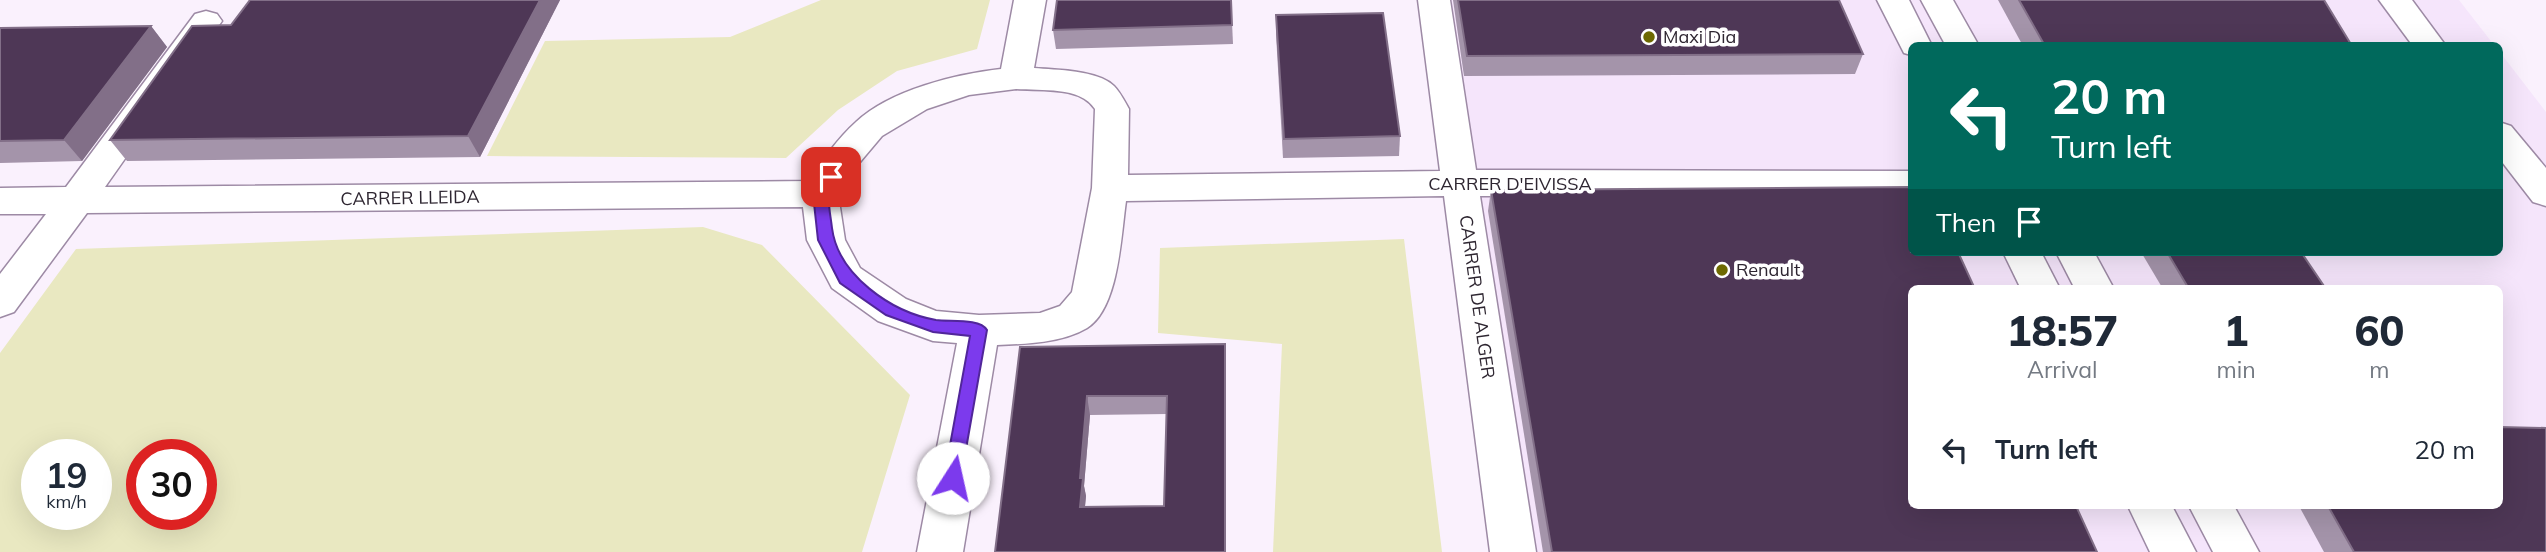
<!DOCTYPE html>
<style>
:root{--surface:#fff;--page:#f6f6f7;--text:#1f2937;--muted:#747a83}
body{margin:0;font-family:Mulish,sans-serif;background:var(--page);color:var(--text);height:100vh;display:flex;flex-direction:column;font-size:26px;white-space:nowrap}
*{box-sizing:border-box;margin:0}
p{font-size:23px;color:var(--muted)}
.icon{flex:none;width:38px;height:38px;fill:none;stroke:currentColor;stroke-width:2;stroke-linecap:round;stroke-linejoin:round}
.map{position:relative;flex:1;overflow:hidden}
.side{position:absolute;left:1908px;top:285px;width:595px;height:224px;display:flex;flex-direction:column;background:var(--surface);border-radius:10px;box-shadow:0 7px 28px #0002}
.side>*{flex:none}
.banner{position:absolute;left:1908px;top:42px;width:595px;height:214px;border-radius:10px;box-shadow:0 7px 28px #0002;background:#00695c;color:#fff;overflow:hidden}
.speed{position:absolute;left:21px;top:439px;display:flex;gap:14px;font-size:35px;font-weight:700;text-align:center}
.speed>*{display:grid;place-content:center;width:91px;height:91px;border-radius:50%;background:var(--surface);box-shadow:0 7px 28px #0002;line-height:1}
.speed small{font-size:18px;font-weight:400}
.speed .limit{border:10px solid #d22;background:#fff;color:#111}
.pin{position:absolute;display:grid;place-items:center;width:60px;height:60px;color:#fff;margin:-30px;border-radius:14px;box-shadow:0 4px 10px #0006}
.me{position:absolute;width:77px;margin:-38px;rotate:10deg;stroke-linejoin:round;filter:drop-shadow(0 0 5px #0008)}
.turn{display:flex;align-items:center;gap:24px;height:147px;padding:0 28px;font-size:32px}
.turn .icon{width:91px;height:91px;stroke-width:2.5}
.turn b{display:block;font-size:49px;line-height:60px}
.then{display:flex;align-items:center;height:66px;padding:0 28px;background:#0003;gap:14px;font-size:26px}
.eta{display:flex;justify-content:space-evenly;align-items:center;height:119px;text-align:center}
.eta b{font-size:42px;font-weight:800;line-height:49px}
ul{padding:0;list-style:none}
li{display:flex;align-items:center;gap:21px;height:91px;padding:0 28px}
li div{flex:1}
li b{display:block;font-size:26px}
li em{font-style:normal}
.map>svg:first-child{display:block}
.built{fill:#f5e5fb;fill-rule:evenodd}
.green{fill:#e9e8c1;fill-rule:evenodd}
.lines{fill:none;stroke-linecap:round;stroke-linejoin:round}
.minor-casing{stroke:#9d8aa5;stroke-width:3}
.major-casing{stroke:#9d8aa5;stroke-width:3}
.minor{fill:#fff;fill-rule:evenodd}
.major{fill:#fff;fill-rule:evenodd}
.wall{fill:#a494aa;fill-rule:evenodd}
.shaded-wall{fill:#826f88}
.building{fill:#4e3756;stroke:#826f88;stroke-width:2;fill-rule:evenodd}
.route{fill:#7c3aed;stroke:#51269a;stroke-width:2}
.poi-dot{fill:#6d6901;stroke:#fff;stroke-width:2.5}
.labels{text-anchor:middle;stroke-width:7;stroke-linejoin:round;paint-order:stroke}
.poi-label{font-size:18px;fill:#2e2631;stroke:#fff;text-anchor:start}
.street-label{font-size:18px;fill:#2e2631;stroke:#fff}
</style>
<div class="map">
<svg width="2546" height="552" viewBox="0 0 2546 552">
<rect width="100%" height="100%" fill="#faf1fd"/>
<path class="built" d="M1434,0H2459L2494,45L1911,46V252H2499V51L2546,112V552H1513ZM1911,289H2499V506H1911Z"/>
<g class="green">
<path d="M821,0H990L977,49L897,71L838,110L786,158L487,156L545,41L730,37Z"/>
<path d="M703,227L762,245L910,395L862,552H0V353L76,249ZM37,455H96V514H37ZM142,455H201V514H142Z"/>
<path d="M1404,239L1442,552H1273L1282,344L1158,333L1160,248Z"/>
</g>
<g class="lines">
<g class="minor-casing">
<g id="minor">
<path d="M1014,0H1046L1034,68C1056,70 1098,70 1114,86C1120,92 1125,102 1129,109L1128,175L1440,171L1418,0H1450L1476,170L1911,171V197L1480,196L1536,552H1490L1444,196L1126,201C1121,235 1119,308 1087,328C1062,343 1025,344 997,345L963,552H917L957,343L933,341L878,321L832,288L807,240L803,207L87,213L14,312L0,317V274L46,214H0V188L66,187L195,14L206,11L217,14L222,21L105,187L809,181C823,160 837,139 856,122C890,90 956,74 1001,69ZM1016,89C1041,91 1080,86 1095,109L1092,188L1072,292L1060,306L1040,313L979,315L936,311L906,299L860,268L845,240L838,194L855,168L882,136L927,109L969,95Z"/>
<path d="M2379,0H2412L2446,46H2413Z"/>
<path d="M2499,122L2511,126L2546,168V206L2533,202L2499,158Z"/>
</g>
</g>
<g class="major-casing">
<g id="major">
<path d="M1877,0H1909L1932,46H1911V55L1904,53Z"/>
<path d="M1921,0H1953L1979,46H1946Z"/>
<path d="M2003,252H2041L2060,289H2021Z"/>
<path d="M2056,252H2094L2114,289H2075Z"/>
<path d="M2128,506H2172L2196,552H2150Z"/>
<path d="M2189,506H2234L2259,552H2213Z"/>
</g>
</g>
<use href="#minor" class="minor"/>
<use href="#major" class="major"/>
</g>
<g class="wall">
<path d="M250,0H560L480,157L127,161L110,140L231,25Z"/>
<path d="M1231,0L1233,44L1056,49L1053,30Z"/>
<path d="M1453,0H1839L1863,54L1855,74L1464,76Z"/>
<path d="M1998,0H2324L2352,46H2023Z"/>
<path d="M1276,15L1400,136L1399,156L1283,158L1276,34Z"/>
<path d="M151,26L167,47L82,161L0,163V28Z"/>
<path d="M1491,190L2097,552H1543L1488,211Z"/>
<path d="M2141,252H2301L2326,289H2163Z"/>
<path d="M1020,347L1226,363V552H995ZM1167,414L1164,506L1085,507L1086,496L1084,486L1090,415Z"/>
<path d="M2299,506H2499L2546,552H2324Z"/>
</g>
<g class="shaded-wall">
<path d="M540,0H560L480,157L468,136Z"/>
<path d="M151,26L167,47L82,161L64,140Z"/>
<path d="M1225,344L1226,363V552H1225Z"/>
<path d="M1087,396L1090,415L1084,486L1086,496L1083,525L1080,507V478Z"/>
</g>
<g class="building">
<path d="M250,0H540L468,136L110,140L192,26L231,25Z"/>
<path d="M1057,0H1231L1232,25L1053,30Z"/>
<path d="M1458,0H1839L1863,54L1467,56Z"/>
<path d="M2019,0H2324L2352,46H2045Z"/>
<path d="M1383,13L1400,136L1284,139L1276,15Z"/>
<path d="M151,26L64,140L0,141V28Z"/>
<path d="M1911,187V252H1958L1975,289H1911V506H2076L2097,552H1552L1491,190Z"/>
<path d="M2167,252H2301L2326,289H2189Z"/>
<path d="M1225,344V552H995L1020,347ZM1087,396H1167L1164,506L1080,507L1083,478H1080Z"/>
<path d="M2499,427L2546,428V552H2354L2328,506H2499Z"/>
</g>
<path class="route" d="M831,171L838,177C825,199 829,203 832,228C838,275 891,312 936,320C950,322 980,318 987,330L960,483L953,486L947,483L944,478L970,336L933,332L886,315L840,283L818,240L813,194L825,173Z"/>
<g class="poi-dot">
<circle cx="1649" cy="37" r="7"/>
<circle cx="1722" cy="270" r="7"/>
</g>
<g class="labels">
<g class="poi-label">
<text x="1663" y="43">Maxi Dia</text>
<text x="1736" y="276">Renault</text>
</g>
<g class="street-label">
<text x="1510" y="190">CARRER D'EIVISSA</text>
<text transform="translate(410 198) rotate(-1)" y="6">CARRER LLEIDA</text>
<text transform="translate(1477 297) rotate(82)" y="6">CARRER DE ALGER</text>
</g>
</g>
</svg>
<div class="speed"><div>19<small>km/h</small></div><div class="limit">30</div></div>
<div class="pin" style="left:831px;top:177px;background:#d93025"><svg class="icon" aria-label="arrive" viewBox="0 0 24 24"><path d="M6 21V4h12l-3 4 3 4H6"/></svg></div>
<svg class="me" style="left:953px;top:478px" viewBox="-20 -20 40 40"><circle r="19" fill="#fff"/><path d="M0-13L10 11 0 6-10 11z" fill="#7c3aed"/></svg>
<div class="banner">
<div class="turn"><svg class="icon" aria-label="left" viewBox="0 0 24 24"><path d="M17 20v-9H6M10 6l-5 5 5 5"/></svg><div><b>20 m</b>Turn left</div></div>
<div class="then">Then<svg class="icon" aria-label="arrive" viewBox="0 0 24 24"><path d="M6 21V4h12l-3 4 3 4H6"/></svg></div>
</div>
<section class="side">
<div class="eta">
<div><b>18:57</b><p>Arrival</p></div>
<div><b>1</b><p>min</p></div>
<div><b>60</b><p>m</p></div>
</div>
<ul>
<li><svg class="icon" aria-label="left" viewBox="0 0 24 24"><path d="M17 20v-9H6M10 6l-5 5 5 5"/></svg><div><b>Turn left</b></div><em>20 m</em></li>
</ul>
</section>
</div>
